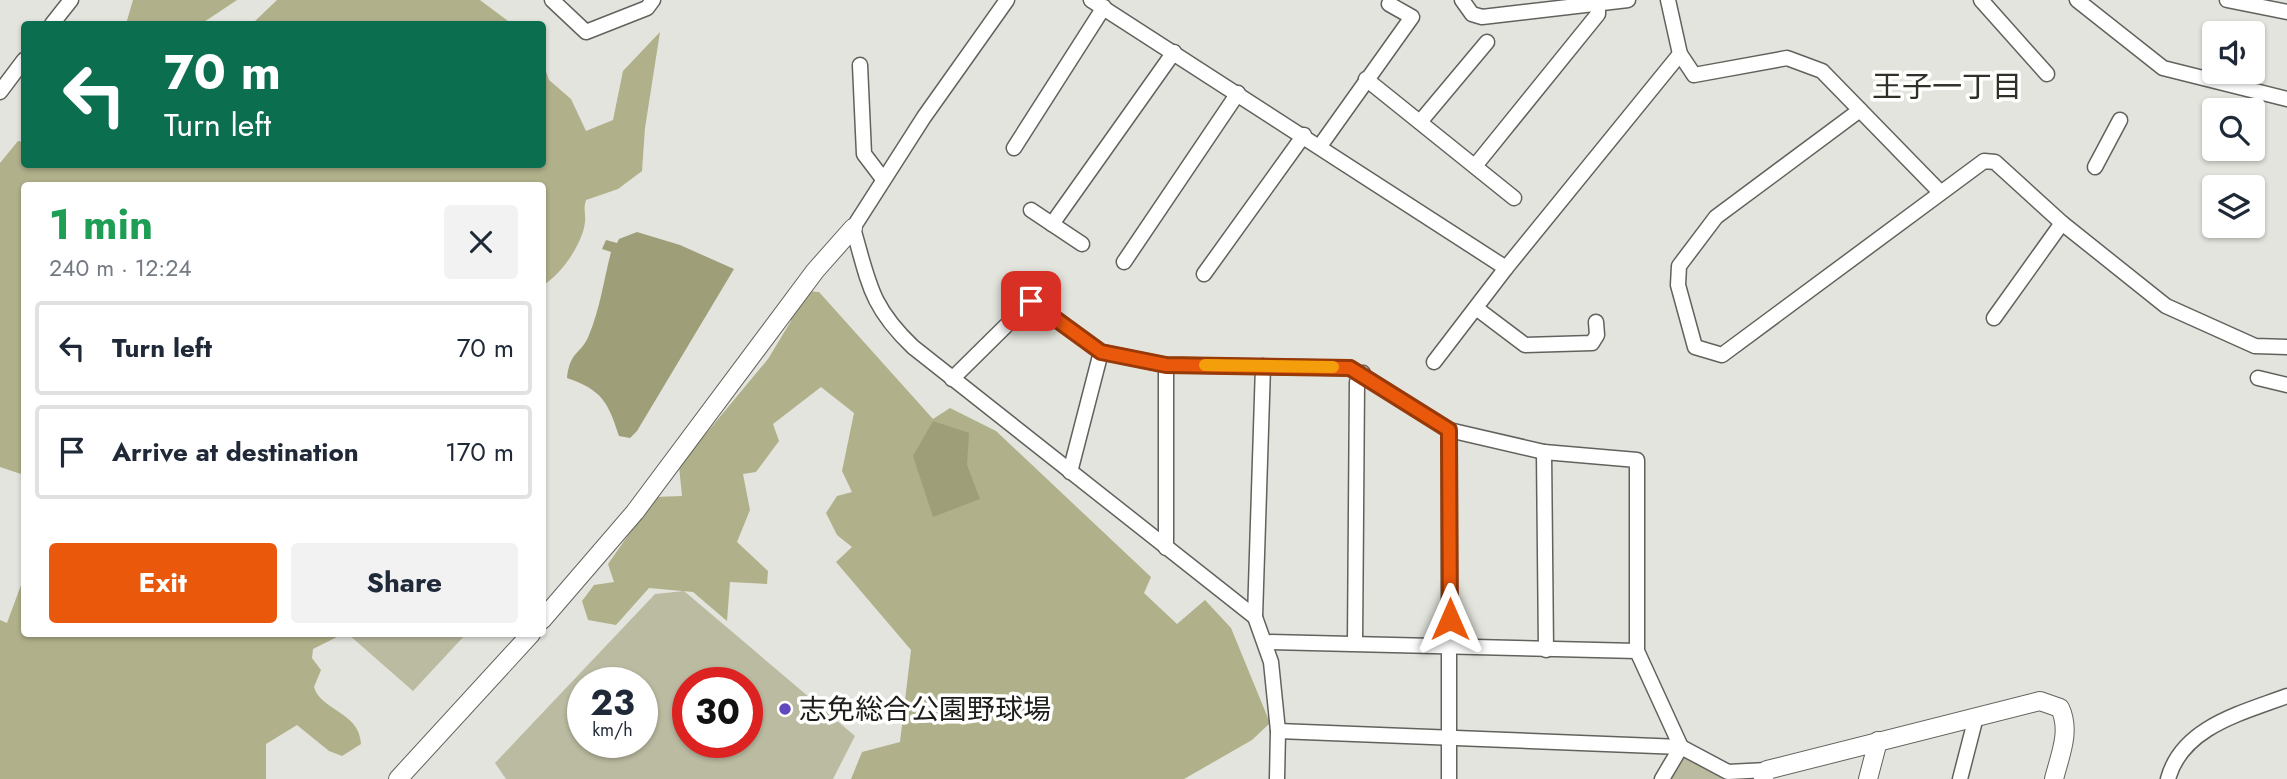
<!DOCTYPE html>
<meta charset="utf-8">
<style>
:root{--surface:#fff;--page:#f2f2f3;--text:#1f2937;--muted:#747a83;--line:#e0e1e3;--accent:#ea580c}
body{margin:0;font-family:Jost,"Noto Sans JP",sans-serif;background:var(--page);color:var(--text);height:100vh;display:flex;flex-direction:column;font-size:26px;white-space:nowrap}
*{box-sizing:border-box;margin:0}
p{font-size:23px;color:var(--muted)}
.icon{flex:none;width:38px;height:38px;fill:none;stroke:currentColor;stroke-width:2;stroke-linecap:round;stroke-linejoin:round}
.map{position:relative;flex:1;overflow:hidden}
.sheet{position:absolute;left:21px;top:182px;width:525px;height:455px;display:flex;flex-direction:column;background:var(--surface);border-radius:7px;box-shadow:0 2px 5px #0004}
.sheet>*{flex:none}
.hud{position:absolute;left:21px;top:21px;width:525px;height:147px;border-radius:7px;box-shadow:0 2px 5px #0004;background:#0b6e4f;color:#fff;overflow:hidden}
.controls{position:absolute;left:2202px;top:21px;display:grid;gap:14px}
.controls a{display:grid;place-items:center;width:63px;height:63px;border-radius:7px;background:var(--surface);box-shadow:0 2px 5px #0004;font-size:35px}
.speed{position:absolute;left:567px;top:667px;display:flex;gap:14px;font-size:35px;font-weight:700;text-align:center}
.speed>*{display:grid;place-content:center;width:91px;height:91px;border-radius:50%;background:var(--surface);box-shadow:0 2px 5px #0004;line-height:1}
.speed small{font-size:18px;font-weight:400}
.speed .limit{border:10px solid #d22;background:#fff;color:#111}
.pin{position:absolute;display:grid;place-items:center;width:60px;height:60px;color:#fff;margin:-30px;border-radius:14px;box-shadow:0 4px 10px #0006}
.me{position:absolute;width:77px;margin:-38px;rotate:0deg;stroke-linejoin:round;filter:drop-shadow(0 0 5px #0008)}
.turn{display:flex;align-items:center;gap:24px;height:147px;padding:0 28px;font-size:32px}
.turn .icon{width:91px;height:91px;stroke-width:2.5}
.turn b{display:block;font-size:49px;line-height:60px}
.round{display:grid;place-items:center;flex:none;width:74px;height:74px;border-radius:7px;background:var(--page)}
.summary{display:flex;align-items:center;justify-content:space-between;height:119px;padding:0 28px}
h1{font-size:42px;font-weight:700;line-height:52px;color:#1e9e55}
.cta{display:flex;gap:14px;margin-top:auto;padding:14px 28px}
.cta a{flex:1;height:80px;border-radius:7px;background:var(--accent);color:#fff;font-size:28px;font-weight:700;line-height:80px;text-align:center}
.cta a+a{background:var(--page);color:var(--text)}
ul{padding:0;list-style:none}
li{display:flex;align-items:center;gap:21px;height:94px;margin:0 14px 10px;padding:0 14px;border:4px solid var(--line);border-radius:7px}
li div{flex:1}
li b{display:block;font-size:26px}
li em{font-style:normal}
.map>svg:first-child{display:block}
.green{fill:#bbbba1;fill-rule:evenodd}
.forest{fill:#b0b08a}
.water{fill:#9e9f79}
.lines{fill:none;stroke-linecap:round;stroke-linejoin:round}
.minor-casing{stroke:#62625d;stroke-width:17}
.tertiary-casing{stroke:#62625d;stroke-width:20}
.minor{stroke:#fff;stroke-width:14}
.tertiary{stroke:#fff;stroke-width:18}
.route-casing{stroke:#983908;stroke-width:18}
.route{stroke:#ea580c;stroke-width:12}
.slow{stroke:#f59e0b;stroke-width:12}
.poi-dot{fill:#6247bf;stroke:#fffffe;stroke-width:2.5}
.labels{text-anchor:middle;stroke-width:7;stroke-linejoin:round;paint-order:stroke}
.poi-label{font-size:28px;fill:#1d1d1b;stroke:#fffffe;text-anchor:start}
.neighbourhood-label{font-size:30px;fill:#30302b;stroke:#fffffe}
</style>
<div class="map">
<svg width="2287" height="779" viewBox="0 0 2287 779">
<rect width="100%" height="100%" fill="#e4e4de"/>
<g class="green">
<path d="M684,591L855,736L833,779H506L495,763L655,594ZM642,682V742H583V682ZM747,682V742H688V682Z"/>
<path d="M348,634H466L413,691Z"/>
<path d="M1683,754L1723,779H1669Z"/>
</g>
<g class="forest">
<path d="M133,0H237L201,24H126Z"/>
<path d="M277,0H480L512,24H252Z"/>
<path d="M660,32L645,128L642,171L618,189L586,200C583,209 586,214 585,222C583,243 561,275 543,285L542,186H24V475L0,467V163L18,141L24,142V164H542L543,63L549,80L571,99L586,131L613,120L623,71Z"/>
<path d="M791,290L819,292L933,419L950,408L996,431L1151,577L1144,593L1177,624L1205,600L1231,628L1270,723L1252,740L1184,779H851L862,752L900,742L911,650L836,562L852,547L837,535L826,513L837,496L852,492L842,471L854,413L821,387L773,424L779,441L756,472L743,474L750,510L737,542L768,571L767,584L730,582L727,621L693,592L649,588L616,625L588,620L582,601L594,585L614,582L608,564L655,497L682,496L679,466L768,359L791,321Z"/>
<path d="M24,577V634H343L313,649L312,658L321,670L314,687C320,710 360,712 361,744L342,756L329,751L297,725L266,744V779H0V620L7,623Z"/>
</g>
<g class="water">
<path d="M637,232L680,245L734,269L637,431L630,438L619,436C608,402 602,390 567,378C570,350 581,355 589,335C600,309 604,279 611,252L602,249L606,240L617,243L619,239Z"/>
<path d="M933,421L969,433L967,465L980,499L933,517L913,456Z"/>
</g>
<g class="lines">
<g class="minor-casing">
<g id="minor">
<path d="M552,0L586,32L647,8L653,0"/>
<path d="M1007,0L924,117L853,228C869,283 870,306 913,347L1255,617"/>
<path d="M1091,0L1506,268L1680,54"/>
<path d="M1462,0L1472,14L1482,17L1628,0"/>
<path d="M1668,0L1680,54L1694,75L1787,58L1822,71L1939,191"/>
<path d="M1981,0L2047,74"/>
<path d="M2077,0L2163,68L2287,99"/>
<path d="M2227,0L2287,12"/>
<path d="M52,24L71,0"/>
<path d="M860,65L864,154L883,179"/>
<path d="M1366,79L1514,198"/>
<path d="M0,92L24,60"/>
<path d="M1860,110L1716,217L1679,266L1678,285L1695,347L1722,355L1984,161L1995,162L2062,223L2166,306L2255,346L2287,347"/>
<path d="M1420,122L1487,42"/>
<path d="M1320,146L1412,17L1389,4"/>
<path d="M1014,148L1104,7"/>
<path d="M1475,166L1598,14V5"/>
<path d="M2095,167L2120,120"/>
<path d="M1031,210L1082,244"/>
<path d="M1052,224L1174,52"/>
<path d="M1124,262L1238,93"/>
<path d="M1204,274L1304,135"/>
<path d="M1476,308L1525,345L1592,343L1597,335L1596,322"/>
<path d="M1994,318L2062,223"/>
<path d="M1434,362L1506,268"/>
<path d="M1166,365V548"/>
<path d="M1263,366L1255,617L1271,662L1278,731L1277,779"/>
<path d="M2258,378L2287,385"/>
<path d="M952,379L1031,301L1101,352L1166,365L1350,368L1449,430L1544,452L1637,460V651L1681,747"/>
<path d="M1449,430V779"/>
<path d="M1544,452L1546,650"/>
<path d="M1070,472L1101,352"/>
<path d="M1265,642L1637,651"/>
<path d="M1355,643L1357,382L1363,373"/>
<path d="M1278,731L1681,747L1728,772L1767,770"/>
<path d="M1662,779L1681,747"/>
<path d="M1960,779L1976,717"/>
<path d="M2168,779C2182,727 2242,713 2287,696"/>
</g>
</g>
<g class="tertiary-casing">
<g id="tertiary">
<path d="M542,620L635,512L815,271L853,228"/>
<path d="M398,779L531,634"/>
<path d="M1763,779L1767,770L2040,701L2060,708C2071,731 2060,755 2054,779"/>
<path d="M1868,779L1878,741"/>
</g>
</g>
<use href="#minor" class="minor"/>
<use href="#tertiary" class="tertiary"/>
</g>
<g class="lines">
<g class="route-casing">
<path id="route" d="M1031,301L1101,352L1166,365L1350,368L1449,430L1450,619"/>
</g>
<use href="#route" class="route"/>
<path class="slow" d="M1205,365L1333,367"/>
</g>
<circle class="poi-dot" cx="785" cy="709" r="7"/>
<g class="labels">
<g class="poi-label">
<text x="799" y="719">志免総合公園野球場</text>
</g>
<g class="neighbourhood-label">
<text x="1947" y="97">王子一丁目</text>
</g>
</g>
</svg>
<div class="controls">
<a><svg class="icon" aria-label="sound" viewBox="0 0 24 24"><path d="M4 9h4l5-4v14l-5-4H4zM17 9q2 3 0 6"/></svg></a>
<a><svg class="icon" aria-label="search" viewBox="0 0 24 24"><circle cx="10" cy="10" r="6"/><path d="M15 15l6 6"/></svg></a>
<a><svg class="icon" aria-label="layers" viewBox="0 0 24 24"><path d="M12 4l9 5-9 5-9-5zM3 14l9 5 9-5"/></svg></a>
</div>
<div class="speed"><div>23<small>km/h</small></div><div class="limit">30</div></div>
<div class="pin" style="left:1031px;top:301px;background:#d93025"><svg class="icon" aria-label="arrive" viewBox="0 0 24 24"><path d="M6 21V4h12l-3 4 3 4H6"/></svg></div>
<svg class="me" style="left:1450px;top:619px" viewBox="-20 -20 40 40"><path d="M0-17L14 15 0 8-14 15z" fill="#ea580c" stroke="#fff" stroke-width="4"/></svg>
<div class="hud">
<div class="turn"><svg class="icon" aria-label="left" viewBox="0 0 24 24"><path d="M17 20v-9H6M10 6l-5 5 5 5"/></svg><div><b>70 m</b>Turn left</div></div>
</div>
<section class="sheet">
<div class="summary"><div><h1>1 min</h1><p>240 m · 12:24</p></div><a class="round"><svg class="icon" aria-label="close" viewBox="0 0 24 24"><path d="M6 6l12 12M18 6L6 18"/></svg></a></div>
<ul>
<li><svg class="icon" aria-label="left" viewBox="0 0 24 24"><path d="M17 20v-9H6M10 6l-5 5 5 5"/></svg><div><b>Turn left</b></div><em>70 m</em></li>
<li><svg class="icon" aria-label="arrive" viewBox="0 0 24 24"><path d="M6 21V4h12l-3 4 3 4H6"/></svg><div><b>Arrive at destination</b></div><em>170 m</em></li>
</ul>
<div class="cta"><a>Exit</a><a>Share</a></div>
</section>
</div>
